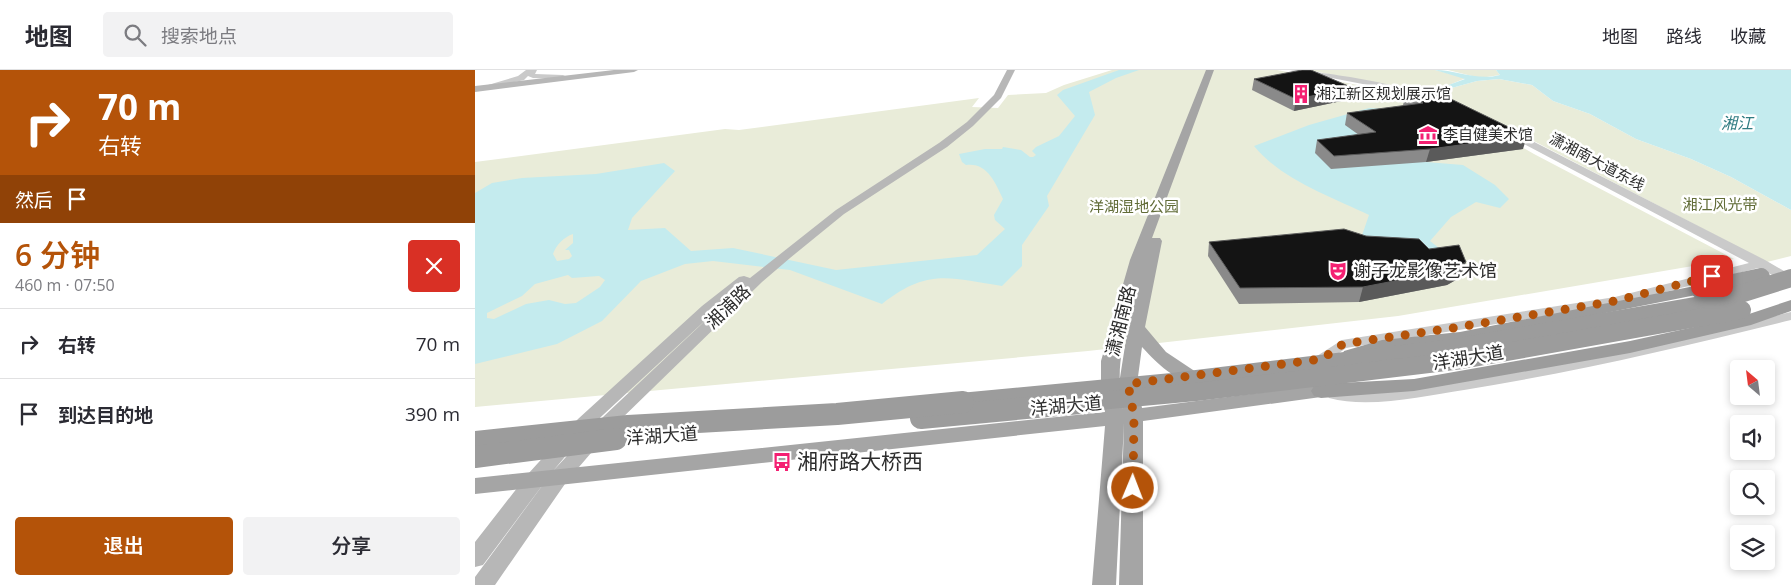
<!DOCTYPE html>
<html lang="zh">
<meta charset="utf-8">
<style>
:root{--surface:#fff;--page:#f2f2f3;--text:#2b2b33;--muted:#7c7c81;--line:#e1e1e2;--accent:#b45309}
body{margin:0;font-family:"Open Sans","Noto Sans SC",sans-serif;background:var(--page);color:var(--text);height:100vh;display:flex;flex-direction:column;font-size:19px;white-space:nowrap}
*{box-sizing:border-box;margin:0}
p{font-size:16px;color:var(--muted)}
.icon{flex:none;width:28px;height:28px;fill:none;stroke:currentColor;stroke-width:2;stroke-linecap:round;stroke-linejoin:round}
.map{position:relative;flex:1;overflow:hidden}
.panel{display:flex;flex-direction:column;background:var(--surface);width:475px}
.panel>*{flex:none}
.guide{background:#b45309;color:#fff;overflow:hidden}
.needle{width:32px;rotate:332deg}
.tools{position:absolute;left:1255px;top:290px;display:grid;gap:10px}
.tools a{display:grid;place-items:center;width:45px;height:45px;border-radius:5px;background:var(--surface);box-shadow:0 2px 8px #0003;font-size:25px}
.pin{position:absolute;display:grid;place-items:center;width:42px;height:42px;color:#fff;margin:-21px;border-radius:10px;box-shadow:0 2px 8px #0006}
.me{position:absolute;width:55px;margin:-28px;rotate:1deg;stroke-linejoin:round;filter:drop-shadow(0 0 4px #0008)}
.turn{display:flex;align-items:center;gap:18px;height:105px;padding:0 15px;font-size:22px}
.turn .icon{width:65px;height:65px;stroke-width:2.5}
.turn b{display:block;font-size:35px;line-height:42px}
.then{display:flex;align-items:center;height:48px;padding:0 15px;background:#0003;gap:10px;font-size:19px}
.round{display:grid;place-items:center;flex:none;width:52px;height:52px;border-radius:5px;background:var(--page)}
.headline{display:flex;align-items:center;justify-content:space-between;height:85px;padding:0 15px}
h1{font-size:30px;font-weight:600;line-height:38px;color:var(--accent)}
.primary-button{display:flex;gap:10px;margin-top:auto;padding:10px 15px}
.primary-button a{flex:1;height:58px;border-radius:5px;background:var(--accent);color:#fff;font-size:20px;font-weight:600;line-height:58px;text-align:center}
.primary-button a+a{background:var(--page);color:var(--text)}
ul{padding:0;list-style:none}
li{display:flex;align-items:center;gap:15px;height:70px;padding:0 15px;border-top:1px solid var(--line)}
li div{flex:1}
li b{display:block;font-size:19px}
li em{font-style:normal}
header{display:flex;align-items:center;gap:30px;box-sizing:border-box;height:70px;padding:0 25px;background:var(--surface);border-bottom:1px solid var(--line)}
header strong{font-size:24px}
nav{display:flex;gap:28px;margin-inline-start:auto;font-size:18px}
.search{width:350px;height:45px;background:var(--page);display:flex;align-items:center;gap:12px;box-sizing:border-box;padding:0 18px;border-radius:5px;color:var(--muted);font-size:19px}
main{display:flex;flex:1;min-height:0}
.map>svg:first-child{display:block}
.green{fill:#e9ecd9}
.water{fill:#c4ebee;fill-rule:evenodd}
.lines{fill:none;stroke-linecap:round;stroke-linejoin:round}
.tertiary{fill:#cacaca;fill-rule:evenodd}
.secondary{fill:#b7b7b7;fill-rule:evenodd}
.primary{fill:#a5a5a5;fill-rule:evenodd}
.trunk{fill:#9c9c9c;fill-rule:evenodd}
.trunk-bridge-far1{stroke:#9c9c9c;stroke-width:18}
.trunk-bridge{stroke:#9c9c9c;stroke-width:22}
.wall{fill:#8a8a8a}
.shaded-wall{fill:#5a5a5a}
.building{fill:#141414;stroke:#5a5a5a}
.route{stroke:#b45309;stroke-width:9;stroke-dasharray:0 16.2}
.labels{text-anchor:middle;stroke-width:5;stroke-linejoin:round;paint-order:stroke}
.far-poi-label{font-size:15px;fill:#2d2d2d;stroke:#fff;text-anchor:start}
.far-street-label{font-size:15px;fill:#2d2d2d;stroke:#fff}
.far-park-label{font-size:15px;fill:#616c37;stroke:#fff}
.far-water-label{font-size:16px;font-style:italic;fill:#307c82;stroke:#fff}
.poi-label{font-size:18px;fill:#2d2d2d;stroke:#fff;text-anchor:start}
.street-label{font-size:18px;fill:#2d2d2d;stroke:#fff}
.near-poi-label{font-size:21px;fill:#2d2d2d;stroke:#fff;text-anchor:start}
</style>
<header>
<strong>地图</strong>
<div class="search"><svg class="icon" aria-label="search" viewBox="0 0 24 24"><circle cx="10" cy="10" r="6"/><path d="M15 15l6 6"/></svg>搜索地点</div>
<nav><a>地图</a><a>路线</a><a>收藏</a></nav>
</header>
<main>
<section class="panel">
<div class="guide">
<div class="turn"><svg class="icon" aria-label="right" viewBox="0 0 24 24"><path d="M7 20v-9h11M14 6l5 5-5 5"/></svg><div><b>70 m</b>右转</div></div>
<div class="then">然后<svg class="icon" aria-label="arrive" viewBox="0 0 24 24"><path d="M6 21V4h12l-3 4 3 4H6"/></svg></div>
</div>
<div class="headline"><div><h1>6 分钟</h1><p>460 m · 07:50</p></div><a class="round" style="background:#d93025;color:#fff"><svg class="icon" aria-label="close" viewBox="0 0 24 24"><path d="M6 6l12 12M18 6L6 18"/></svg></a></div>
<ul>
<li><svg class="icon" aria-label="right" viewBox="0 0 24 24"><path d="M7 20v-9h11M14 6l5 5-5 5"/></svg><div><b>右转</b></div><em>70 m</em></li>
<li><svg class="icon" aria-label="arrive" viewBox="0 0 24 24"><path d="M6 21V4h12l-3 4 3 4H6"/></svg><div><b>到达目的地</b></div><em>390 m</em></li>
</ul>
<div class="primary-button"><a>退出</a><a>分享</a></div>
</section>
<div class="map">
<svg width="1316" height="515" viewBox="0 0 1316 515">
<rect width="100%" height="100%" fill="#fff"/>
<g class="green">
<path d="M637,0H802L926,23L989,44L1059,84L1259,189L923,246L613,281L0,337V92L250,59L264,60L504,28L497,37L523,38L533,25L571,23L589,15Z"/>
<path d="M833,0H960L991,8L969,17L973,19L1002,11L1024,9L1057,15L1078,31L1115,44L1161,69L1216,89L1256,107L1316,140V186L1292,192L1045,64L936,20Z"/>
<path d="M973,0H1021L1025,5L1005,8Z"/>
</g>
<g class="water">
<path d="M644,0H664L641,8L614,22L620,45L572,126L574,136L547,175V196L527,216C474,208 453,198 407,234L315,200L238,191L210,194L166,211L127,251L82,274L0,294V123L17,113L47,108L121,104L189,93L200,101L157,148L153,160L190,158L216,181L258,178L361,200L502,185L530,159L520,150L519,145L528,129C520,112 512,92 491,95L487,92L484,84L510,79H527L528,77L546,80L555,87H558L561,85L557,81L561,77L584,66L600,46L582,25L588,20ZM98,164V173L90,180H94L97,186L94,189L82,191L78,184C81,175 89,167 98,164ZM93,205L97,208L124,206L130,210L125,217L101,233L90,234L74,230L51,234L19,249L12,248V243L47,226L60,214Z"/>
<path d="M960,0C982,0 1002,11 1025,5L1021,0H1316V140L1256,107L1216,89L1161,69L1115,44L1078,31L1057,15L1024,9L1002,11L973,19L968,17L990,9Z"/>
<path d="M894,38L911,39L951,92L988,95L1020,115L1034,129L1025,138L1001,132L976,147L955,171L964,178L969,192L884,174L894,145C855,126 807,110 779,76L834,55Z"/>
</g>
<g class="lines">
<g class="tertiary">
<path d="M51,0H62L60,4L88,5L92,7L88,9L58,8L53,6L49,10L17,17L13,15L43,6Z"/>
<path d="M815,0C839,0 935,15 952,27L948,29L898,16Z"/>
<path d="M1032,61H1038L1290,190L1316,205V214L1283,198L1140,235L871,278L852,292H842L840,289L842,286L867,270L1140,227L1274,193L1032,65Z"/>
<path d="M1316,242V250C1208,277 1100,302 989,320C949,326 894,339 854,328L851,324L854,320C866,317 879,321 891,321C919,320 947,316 974,312C1091,294 1202,270 1316,242Z"/>
</g>
<g class="secondary">
<path d="M139,0H163L159,2L0,22V16Z"/>
<path d="M532,0H540L526,28L498,56L472,77L369,144L315,188L287,212L140,355L92,411L20,515H0V507L78,401L8,495L0,497V472L53,404L103,349L227,236L264,207L269,206L275,208L361,140L464,73L492,52L519,25ZM249,233L128,347L78,401L115,357Z"/>
</g>
<path class="primary" d="M731,0H739L677,168H685L687,171L670,257L691,282L721,302L724,306L721,310C702,315 679,290 667,277L662,314L667,338L846,315L852,317L855,321L852,325L846,327L668,351V515H644L649,353L641,515H617L630,356L0,424V408L630,342L626,318V291L655,190ZM655,244L644,314L648,340C641,300 646,283 655,244Z"/>
<g class="trunk">
<path d="M1225,215L1231,217L1233,220L1231,223L985,272L908,281L876,291L869,289L867,285L869,281L907,270L985,262Z"/>
<path d="M1316,230V241L1276,255L1155,283L939,321L846,328L839,326L836,321L839,316L846,314L939,309L1155,271L1265,247Z"/>
</g>
<g class="trunk-bridge-far1">
<path d="M1225,220L1286,207"/>
<path d="M475,333L697,312L977,278L1237,233L1316,208"/>
<path d="M602,333L721,322L987,290L1267,240"/>
</g>
<g class="trunk-bridge">
<path d="M446,348L616,332"/>
<path d="M0,372L153,356L362,344L488,332"/>
<path d="M0,387L141,369"/>
</g>
</g>
<g class="wall">
<path d="M779,9L876,29L819,41L777,20Z"/>
<path d="M933,16L1048,79L951,92L856,99L840,83L842,70L884,65L870,55L872,43L930,36L928,35Z"/>
<path d="M734,172L954,179L986,207L972,215L884,232L764,234L733,186Z"/>
</g>
<g class="shaded-wall">
<path d="M878,18L876,29L819,41L821,29Z"/>
<path d="M1052,66L1048,79L951,92L955,79Z"/>
<path d="M991,192L986,207L972,215L884,232L888,217Z"/>
</g>
<g class="building">
<path d="M827,0H836L878,18L821,29L779,9Z"/>
<path d="M933,16L976,29L1052,66L955,79L859,86L842,70L901,62L872,43L948,33L931,23Z"/>
<path d="M869,159L891,166L944,169L954,179L984,175L991,192L976,200L888,217L765,218L734,172Z"/>
</g>
<g class="lines">
<path class="route" d="M658,418L659,346L653,314L847,289L868,274L978,258L1140,231L1237,206"/>
</g>
<defs>
<g id="building-bare" transform="scale(1.5)"><path d="M-4-6H4V6H1V3H-1V6H-4ZM-2.5-4.3h1.7v1.8h-1.7ZM.8-4.3h1.7v1.8H.8ZM-2.5-1h1.7V.8h-1.7ZM.8-1h1.7V.8H.8Z" fill="#f42072" stroke="#fff" stroke-width="2.5" paint-order="stroke"/></g>
<g id="museum-bare" transform="scale(1.5)"><path d="M0-6L6-3V-2H-6V-3ZM-5-1h2V3h-2ZM-1-1h2V3h-2ZM3-1h2V3H3ZM-6 4H6V6H-6Z" fill="#f42072" stroke="#fff" stroke-width="2.5" paint-order="stroke"/></g>
<g id="theatre-bare" transform="scale(1.5)"><path d="M-5-5.5Q0-4 5-5.5V0Q5 5 0 6Q-5 5-5 0ZM-3.3-2.5H-1v1.5H-3.3ZM1-2.5H3.3v1.5H1ZM-2.8 1Q0 5.5 2.8 1Z" fill="#f42072" stroke="#fff" stroke-width="2.5" paint-order="stroke"/></g>
<g id="bus-bare" transform="scale(1.5)"><path d="M-5-6H5V4H4V6H2V4H-2V6H-4V4H-5ZM-3.5-4V0h7V-4ZM-3.5 1.2v1.5H-2V1.2ZM2 1.2v1.5H3.5V1.2Z" fill="#f42072" stroke="#fff" stroke-width="2.5" paint-order="stroke"/></g>
</defs>
<g fill-rule="evenodd">
<use href="#building-bare" x="826" y="24"/>
<use href="#museum-bare" x="953" y="65"/>
<use href="#theatre-bare" x="863" y="201"/>
<use href="#bus-bare" x="307" y="392"/>
</g>
<g class="labels">
<g class="far-poi-label">
<text x="841" y="29">湘江新区规划展示馆</text>
<text x="968" y="70">李自健美术馆</text>
</g>
<g class="far-street-label">
<text transform="translate(1122 92) rotate(28)" y="5">潇湘南大道东线</text>
</g>
<g class="far-park-label">
<text x="1245" y="140">湘江风光带</text>
<text x="659" y="142">洋湖湿地公园</text>
</g>
<g class="far-water-label">
<text x="1262" y="59">湘江</text>
</g>
<g class="poi-label">
<text x="878" y="207">谢子龙影像艺术馆</text>
</g>
<g class="street-label">
<text transform="translate(253 237) rotate(-44)" y="6">湘浦路</text>
<text transform="translate(646 251) rotate(-76)" y="6">潇湘南路</text>
<text transform="translate(993 288) rotate(-9)" y="6">洋湖大道</text>
<text transform="translate(591 336) rotate(-5)" y="6">洋湖大道</text>
<text transform="translate(187 366) rotate(-4)" y="6">洋湖大道</text>
</g>
<g class="near-poi-label">
<text x="322" y="399">湘府路大桥西</text>
</g>
</g>
</svg>
<div class="tools">
<a><svg class="needle" viewBox="-14 -14 28 28"><path d="M0-13l5 13h-10z" fill="#e53935"/><path d="M0 13l5-13h-10z" fill="#7c7c81"/></svg></a>
<a><svg class="icon" aria-label="sound" viewBox="0 0 24 24"><path d="M4 9h4l5-4v14l-5-4H4zM17 9q2 3 0 6"/></svg></a>
<a><svg class="icon" aria-label="search" viewBox="0 0 24 24"><circle cx="10" cy="10" r="6"/><path d="M15 15l6 6"/></svg></a>
<a><svg class="icon" aria-label="layers" viewBox="0 0 24 24"><path d="M12 4l9 5-9 5-9-5zM3 14l9 5 9-5"/></svg></a>
</div>
<div class="pin" style="left:1237px;top:206px;background:#d93025"><svg class="icon" aria-label="arrive" viewBox="0 0 24 24"><path d="M6 21V4h12l-3 4 3 4H6"/></svg></div>
<svg class="me" style="left:658px;top:418px" viewBox="-20 -20 40 40"><circle r="17" fill="#b45309" stroke="#fff" stroke-width="3"/><path d="M0-11L8 9 0 5-8 9z" fill="#fff"/></svg>
</div>
</main>
